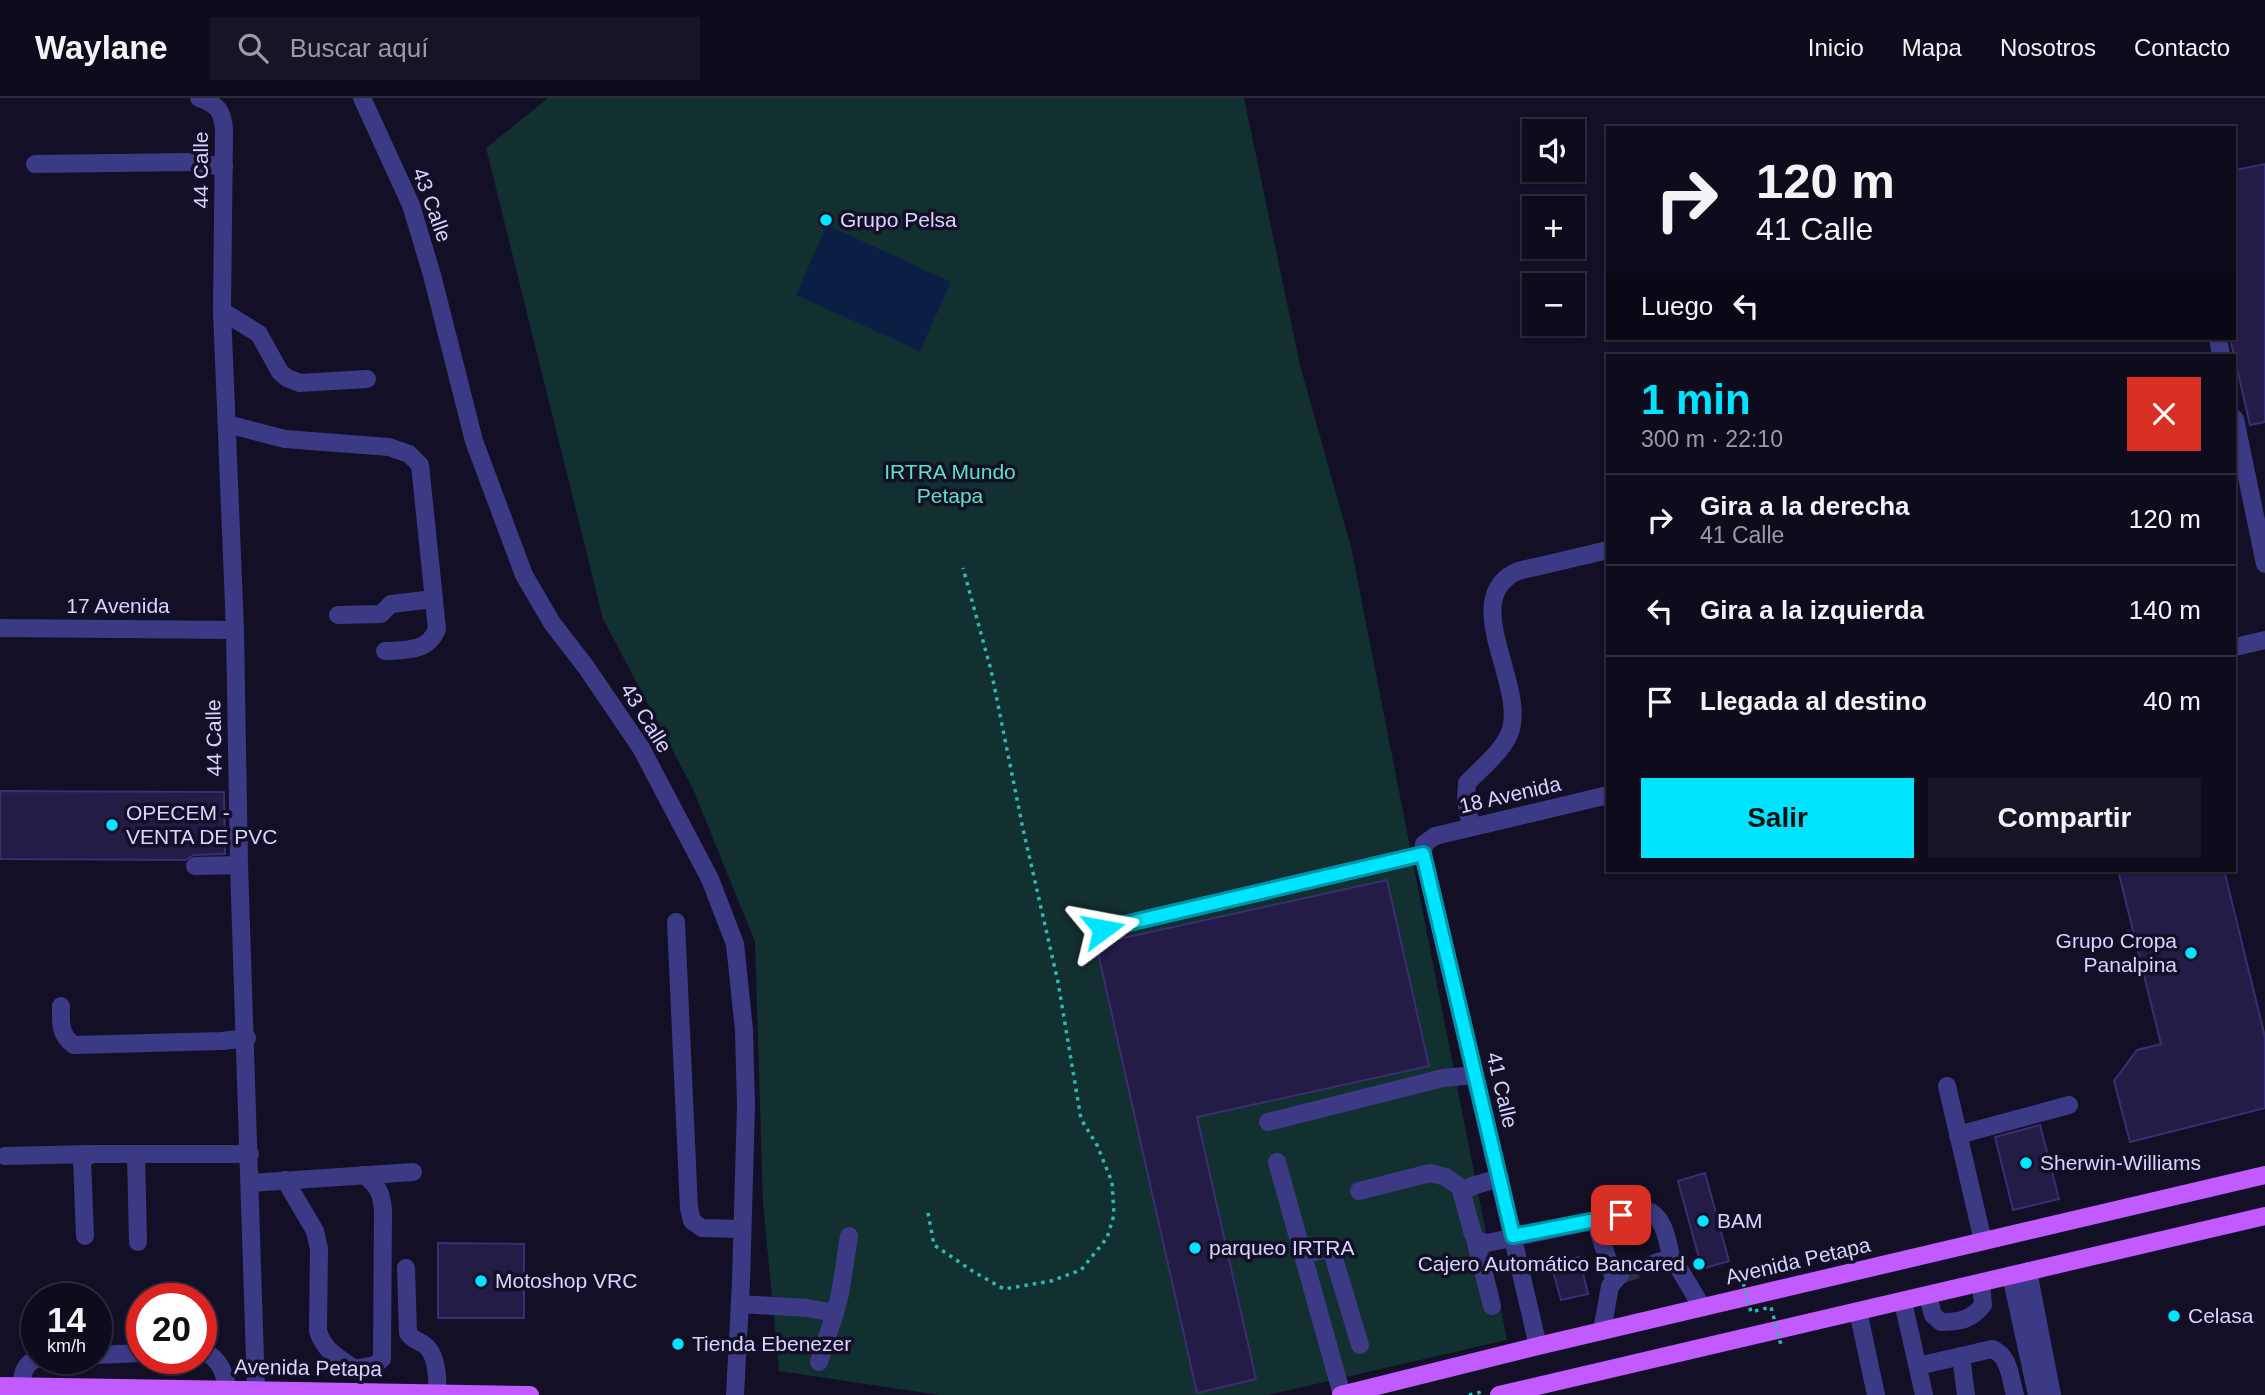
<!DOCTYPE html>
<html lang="es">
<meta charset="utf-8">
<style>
:root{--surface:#0e0b1c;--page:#171425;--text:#f1f3f6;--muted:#9b9ba3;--line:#2e2b3b;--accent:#00e5ff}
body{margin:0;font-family:Arial,sans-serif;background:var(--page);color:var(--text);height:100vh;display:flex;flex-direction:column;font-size:26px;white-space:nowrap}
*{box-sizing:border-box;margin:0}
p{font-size:23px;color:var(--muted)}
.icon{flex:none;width:38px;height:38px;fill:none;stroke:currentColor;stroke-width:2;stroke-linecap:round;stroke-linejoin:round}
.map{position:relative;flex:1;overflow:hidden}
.drawer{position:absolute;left:1606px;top:256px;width:630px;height:518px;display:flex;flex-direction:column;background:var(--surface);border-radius:0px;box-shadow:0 2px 5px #0004,0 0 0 2px var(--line)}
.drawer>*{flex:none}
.hud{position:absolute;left:1606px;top:28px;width:630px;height:214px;border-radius:0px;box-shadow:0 2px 5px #0004,0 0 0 2px var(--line);background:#0e0b1c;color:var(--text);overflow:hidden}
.buttons{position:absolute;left:1522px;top:21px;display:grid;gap:14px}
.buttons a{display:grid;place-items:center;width:63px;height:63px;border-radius:0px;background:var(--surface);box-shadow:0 2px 5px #0004,0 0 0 2px var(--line);font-size:35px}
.speed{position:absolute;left:21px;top:1185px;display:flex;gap:14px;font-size:35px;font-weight:700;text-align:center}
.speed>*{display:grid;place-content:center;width:91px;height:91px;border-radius:50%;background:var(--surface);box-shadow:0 2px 5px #0004,0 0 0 2px var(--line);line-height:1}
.speed small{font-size:18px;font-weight:400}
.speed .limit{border:10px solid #d22;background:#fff;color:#111}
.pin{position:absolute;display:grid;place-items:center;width:60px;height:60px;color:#fff;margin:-30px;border-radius:14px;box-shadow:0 4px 10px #0006}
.me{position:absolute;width:77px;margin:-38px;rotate:77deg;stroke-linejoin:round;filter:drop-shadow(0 0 5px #0008)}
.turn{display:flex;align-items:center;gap:24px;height:147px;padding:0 35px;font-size:32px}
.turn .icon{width:91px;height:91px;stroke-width:2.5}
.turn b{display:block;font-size:49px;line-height:60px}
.then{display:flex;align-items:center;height:66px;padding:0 35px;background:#0003;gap:14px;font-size:26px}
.round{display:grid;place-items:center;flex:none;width:74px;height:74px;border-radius:0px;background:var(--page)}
.headline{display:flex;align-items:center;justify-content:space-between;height:119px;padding:0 35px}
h1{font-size:42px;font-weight:800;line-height:52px;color:var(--accent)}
.cta{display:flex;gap:14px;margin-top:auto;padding:14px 35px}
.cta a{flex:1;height:80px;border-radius:0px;background:var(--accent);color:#111;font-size:28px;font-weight:800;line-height:80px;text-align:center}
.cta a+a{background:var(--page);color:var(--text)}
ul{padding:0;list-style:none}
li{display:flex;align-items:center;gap:21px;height:91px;padding:0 35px;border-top:2px solid var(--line)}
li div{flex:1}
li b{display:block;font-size:26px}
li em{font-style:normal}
header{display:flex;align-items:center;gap:42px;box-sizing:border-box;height:98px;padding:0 35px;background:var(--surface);border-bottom:2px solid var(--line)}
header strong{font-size:33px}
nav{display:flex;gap:38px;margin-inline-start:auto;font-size:24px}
.search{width:490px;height:63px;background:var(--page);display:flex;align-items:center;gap:18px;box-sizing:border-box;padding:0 24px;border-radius:0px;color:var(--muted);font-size:26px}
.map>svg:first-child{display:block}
.green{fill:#12302f}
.water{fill:#0a1f44}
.building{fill:#241b47;stroke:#3b2d73;stroke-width:2}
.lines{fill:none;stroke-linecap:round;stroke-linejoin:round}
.minor-tunnel{stroke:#312d47;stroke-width:18;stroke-dasharray:18 9;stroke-linecap:butt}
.path{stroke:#2fb8b0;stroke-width:3.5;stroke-dasharray:3.5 5;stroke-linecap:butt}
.minor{stroke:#3d3a85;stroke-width:18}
.major{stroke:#c25bff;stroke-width:18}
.path-bridge{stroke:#2fb8b0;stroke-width:3.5;stroke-dasharray:3.5 5;stroke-linecap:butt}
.route-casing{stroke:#0095a6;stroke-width:18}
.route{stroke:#00e5ff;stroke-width:12}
.poi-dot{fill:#00e5ff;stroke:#130f26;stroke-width:2.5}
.labels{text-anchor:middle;stroke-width:7;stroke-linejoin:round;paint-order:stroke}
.street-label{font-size:21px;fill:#d9d4ff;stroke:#130f26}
.poi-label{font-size:21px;fill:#d9d4ff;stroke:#130f26;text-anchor:start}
.park-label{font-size:21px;fill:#5fe0c0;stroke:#130f26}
</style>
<header>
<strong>Waylane</strong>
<div class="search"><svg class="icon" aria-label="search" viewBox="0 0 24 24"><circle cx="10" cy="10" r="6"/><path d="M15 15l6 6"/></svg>Buscar aquí</div>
<nav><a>Inicio</a><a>Mapa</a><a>Nosotros</a><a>Contacto</a></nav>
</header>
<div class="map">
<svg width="2265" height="1297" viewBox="0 0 2265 1297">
<rect width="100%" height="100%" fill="#130f26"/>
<path class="green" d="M548,0H1244L1300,267L1351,449L1507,1242L1268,1297H939L779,1273L763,1105L755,844L693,691L603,521L486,50Z"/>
<path class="water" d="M827,127L951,184L920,253L796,197Z"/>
<g class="building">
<path d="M2265,66V324L2250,327L2230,240H2235V72Z"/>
<path d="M0,693L224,694L225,756L194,757L185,762L0,761Z"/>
<path d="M2118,772H2224L2265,939V1010L2130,1044L2114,983L2137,952L2161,946Z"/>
<path d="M1387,782L1429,968L1197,1019L1256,1281L1197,1295L1096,846Z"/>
<path d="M2040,1027L2059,1101L2013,1112L1995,1039Z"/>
<path d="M1705,1075L1729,1163L1702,1171L1678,1083Z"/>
<path d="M438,1145L524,1146V1220H438Z"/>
<path d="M1579,1159L1588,1196L1561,1202L1551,1166Z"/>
</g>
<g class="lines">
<path class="minor-tunnel" d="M1620,1177L1658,1164"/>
<g class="path">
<path d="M928,1115L934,1147L974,1174L1004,1191L1051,1183L1081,1172L1107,1140L1114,1117L1112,1084L1097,1047L1081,1021L1058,884L1023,731L991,572L963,470"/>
<path d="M1741,1177L1752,1174L1754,1180"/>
<path d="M1469,1297L1481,1294"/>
</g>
<g class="minor">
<path d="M199,0C217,6 223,13 224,32L222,213L235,532L239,767L256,1292"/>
<path d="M362,0L411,107L432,177L474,343L524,477L552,525L586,569L641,650L710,781L735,846L744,932L746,1008L741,1184L735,1297"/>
<path d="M35,66L189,64L224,69"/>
<path d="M222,213L259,236L280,274L287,280L300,285L367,281"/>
<path d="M2218,240L2221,257"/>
<path d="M2235,321L2265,466"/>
<path d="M227,326L285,341L389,349L409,356L420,367L437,531C428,554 406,552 385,553"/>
<path d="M338,517L381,516L391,506L434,501"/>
<path d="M0,530L235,532"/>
<path d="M2235,549L2265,542"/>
<path d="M1471,729L1466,702L1467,685C1481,670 1505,652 1511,631C1524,585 1461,503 1514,475C1521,471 1532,470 1540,468C1563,463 1586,457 1608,452"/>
<path d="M195,768L239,767"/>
<path d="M676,824L689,1110L692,1123L702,1130L741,1131"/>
<path d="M1103,831L1423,756"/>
<path d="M61,908C61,924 59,937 74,947L222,943L247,940"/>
<path d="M1947,988L1983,1143"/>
<path d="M1268,1024L1443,980L1475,977"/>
<path d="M1958,1037L2069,1007"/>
<path d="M136,1056L138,1144"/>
<path d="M5,1058L91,1056"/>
<path d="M1277,1064L1342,1297"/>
<path d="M1500,1080L1472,1088L1462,1096L1473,1136C1476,1142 1480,1144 1487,1145L1646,1112C1666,1119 1667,1144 1672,1162"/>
<path d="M285,1082L315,1133L319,1151L318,1233C324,1253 339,1260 355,1271L375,1267L382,1261L383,1113C382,1096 378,1087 364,1077"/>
<path d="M251,1085L413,1074"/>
<path d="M1359,1093L1430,1075L1446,1079L1465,1093"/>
<path d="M1595,1122L1614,1181"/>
<path d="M85,1138L82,1062L91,1056H250"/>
<path d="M1475,1141L1492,1208"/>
<path d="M1303,1157L1326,1151L1333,1157L1360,1247"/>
<path d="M1658,1164L1669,1161L1675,1164L1702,1209"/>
<path d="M406,1170L408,1235C413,1243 421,1243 427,1249C437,1259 438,1282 437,1295"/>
<path d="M2028,1173L2052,1297"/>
<path d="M2011,1177L2037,1297"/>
<path d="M1928,1198L1933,1217L1941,1224C1960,1224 1971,1222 1983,1207L1981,1186"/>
<path d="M1903,1204L1924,1297"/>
<path d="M740,1206L807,1210L835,1215L840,1196L849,1138"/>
<path d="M1858,1213L1876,1297"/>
<path d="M1602,1233L1610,1188L1620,1177"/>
<path d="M1538,1248L1423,756L1424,746L1435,738L1608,697"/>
<path d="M201,1253C220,1259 224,1274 228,1292"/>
<path d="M96,1257L142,1255"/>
<path d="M1961,1258L1966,1297"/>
<path d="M819,1264L835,1215"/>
<path d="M1918,1268L1992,1251C2010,1258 2010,1280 2015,1297"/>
<path d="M21,1288C23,1274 24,1266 38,1260"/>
</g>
<g class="major">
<path d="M0,1288L530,1297"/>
<path d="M1341,1297L1538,1248L2265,1077"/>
<path d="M1499,1297L2265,1118"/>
</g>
<path class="path-bridge" d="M1741,1177L1751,1214L1771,1209L1781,1247"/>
</g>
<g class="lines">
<g class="route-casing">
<path id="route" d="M1103,831L1423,756L1513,1138L1621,1117"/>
</g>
<use href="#route" class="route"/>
</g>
<g class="poi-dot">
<circle cx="826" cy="122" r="7"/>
<circle cx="112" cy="727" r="7"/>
<circle cx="2191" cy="855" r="7"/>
<circle cx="2026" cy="1065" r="7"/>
<circle cx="1703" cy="1123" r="7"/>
<circle cx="1195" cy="1150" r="7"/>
<circle cx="1699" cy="1166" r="7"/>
<circle cx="481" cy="1183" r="7"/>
<circle cx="2174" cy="1218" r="7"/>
<circle cx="678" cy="1246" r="7"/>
</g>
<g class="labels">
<g class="street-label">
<text transform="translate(201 72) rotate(-90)" y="7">44 Calle</text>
<text transform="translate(432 107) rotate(70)" y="7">43 Calle</text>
<text x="118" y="515">17 Avenida</text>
<text transform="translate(646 620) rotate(58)" y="7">43 Calle</text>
<text transform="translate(214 640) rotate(-91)" y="7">44 Calle</text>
<text transform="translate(1510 697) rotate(-13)" y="7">18 Avenida</text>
<text transform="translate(1502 992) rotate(77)" y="7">41 Calle</text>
<text transform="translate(1798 1163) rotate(-13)" y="7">Avenida Petapa</text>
<text transform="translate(308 1270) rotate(1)" y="7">Avenida Petapa</text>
</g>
<g class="poi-label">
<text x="840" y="129">Grupo Pelsa</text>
<text x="126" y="722">OPECEM -<tspan x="126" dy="24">VENTA DE PVC</tspan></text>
<text x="2177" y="850" text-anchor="end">Grupo Cropa<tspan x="2177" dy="24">Panalpina</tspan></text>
<text x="2040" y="1072">Sherwin-Williams</text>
<text x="1717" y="1130">BAM</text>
<text x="1209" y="1157">parqueo IRTRA</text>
<text x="1685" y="1173" text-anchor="end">Cajero Automático Bancared</text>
<text x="495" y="1190">Motoshop VRC</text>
<text x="2188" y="1225">Celasa</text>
<text x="692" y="1253">Tienda Ebenezer</text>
</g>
<g class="park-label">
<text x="950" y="381">IRTRA Mundo<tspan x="950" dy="24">Petapa</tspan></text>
</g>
</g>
</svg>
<div class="buttons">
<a><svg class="icon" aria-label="sound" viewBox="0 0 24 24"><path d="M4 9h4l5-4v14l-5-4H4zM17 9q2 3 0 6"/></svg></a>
<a>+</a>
<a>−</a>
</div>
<div class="speed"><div>14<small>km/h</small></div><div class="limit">20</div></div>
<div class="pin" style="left:1621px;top:1117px;background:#d93025"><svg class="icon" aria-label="arrive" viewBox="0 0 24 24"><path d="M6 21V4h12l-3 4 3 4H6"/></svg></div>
<svg class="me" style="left:1103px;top:831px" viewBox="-20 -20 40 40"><path d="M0-17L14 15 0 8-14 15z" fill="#00e5ff" stroke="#fff" stroke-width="4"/></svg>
<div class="hud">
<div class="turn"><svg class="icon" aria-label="right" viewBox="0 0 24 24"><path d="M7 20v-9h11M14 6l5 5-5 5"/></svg><div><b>120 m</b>41 Calle</div></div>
<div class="then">Luego<svg class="icon" aria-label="left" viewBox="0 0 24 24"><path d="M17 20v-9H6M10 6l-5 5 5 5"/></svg></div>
</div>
<section class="drawer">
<div class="headline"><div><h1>1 min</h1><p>300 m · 22:10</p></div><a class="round" style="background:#d93025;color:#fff"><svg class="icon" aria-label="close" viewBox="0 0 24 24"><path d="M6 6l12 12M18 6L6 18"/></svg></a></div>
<ul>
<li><svg class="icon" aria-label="right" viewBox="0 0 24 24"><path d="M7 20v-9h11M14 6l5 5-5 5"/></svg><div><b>Gira a la derecha</b><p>41 Calle</p></div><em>120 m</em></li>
<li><svg class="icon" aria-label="left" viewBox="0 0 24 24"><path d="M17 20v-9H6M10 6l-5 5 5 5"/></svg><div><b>Gira a la izquierda</b></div><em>140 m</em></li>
<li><svg class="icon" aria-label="arrive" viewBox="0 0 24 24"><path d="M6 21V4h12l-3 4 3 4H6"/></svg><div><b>Llegada al destino</b></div><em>40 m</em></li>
</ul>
<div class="cta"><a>Salir</a><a>Compartir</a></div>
</section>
</div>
